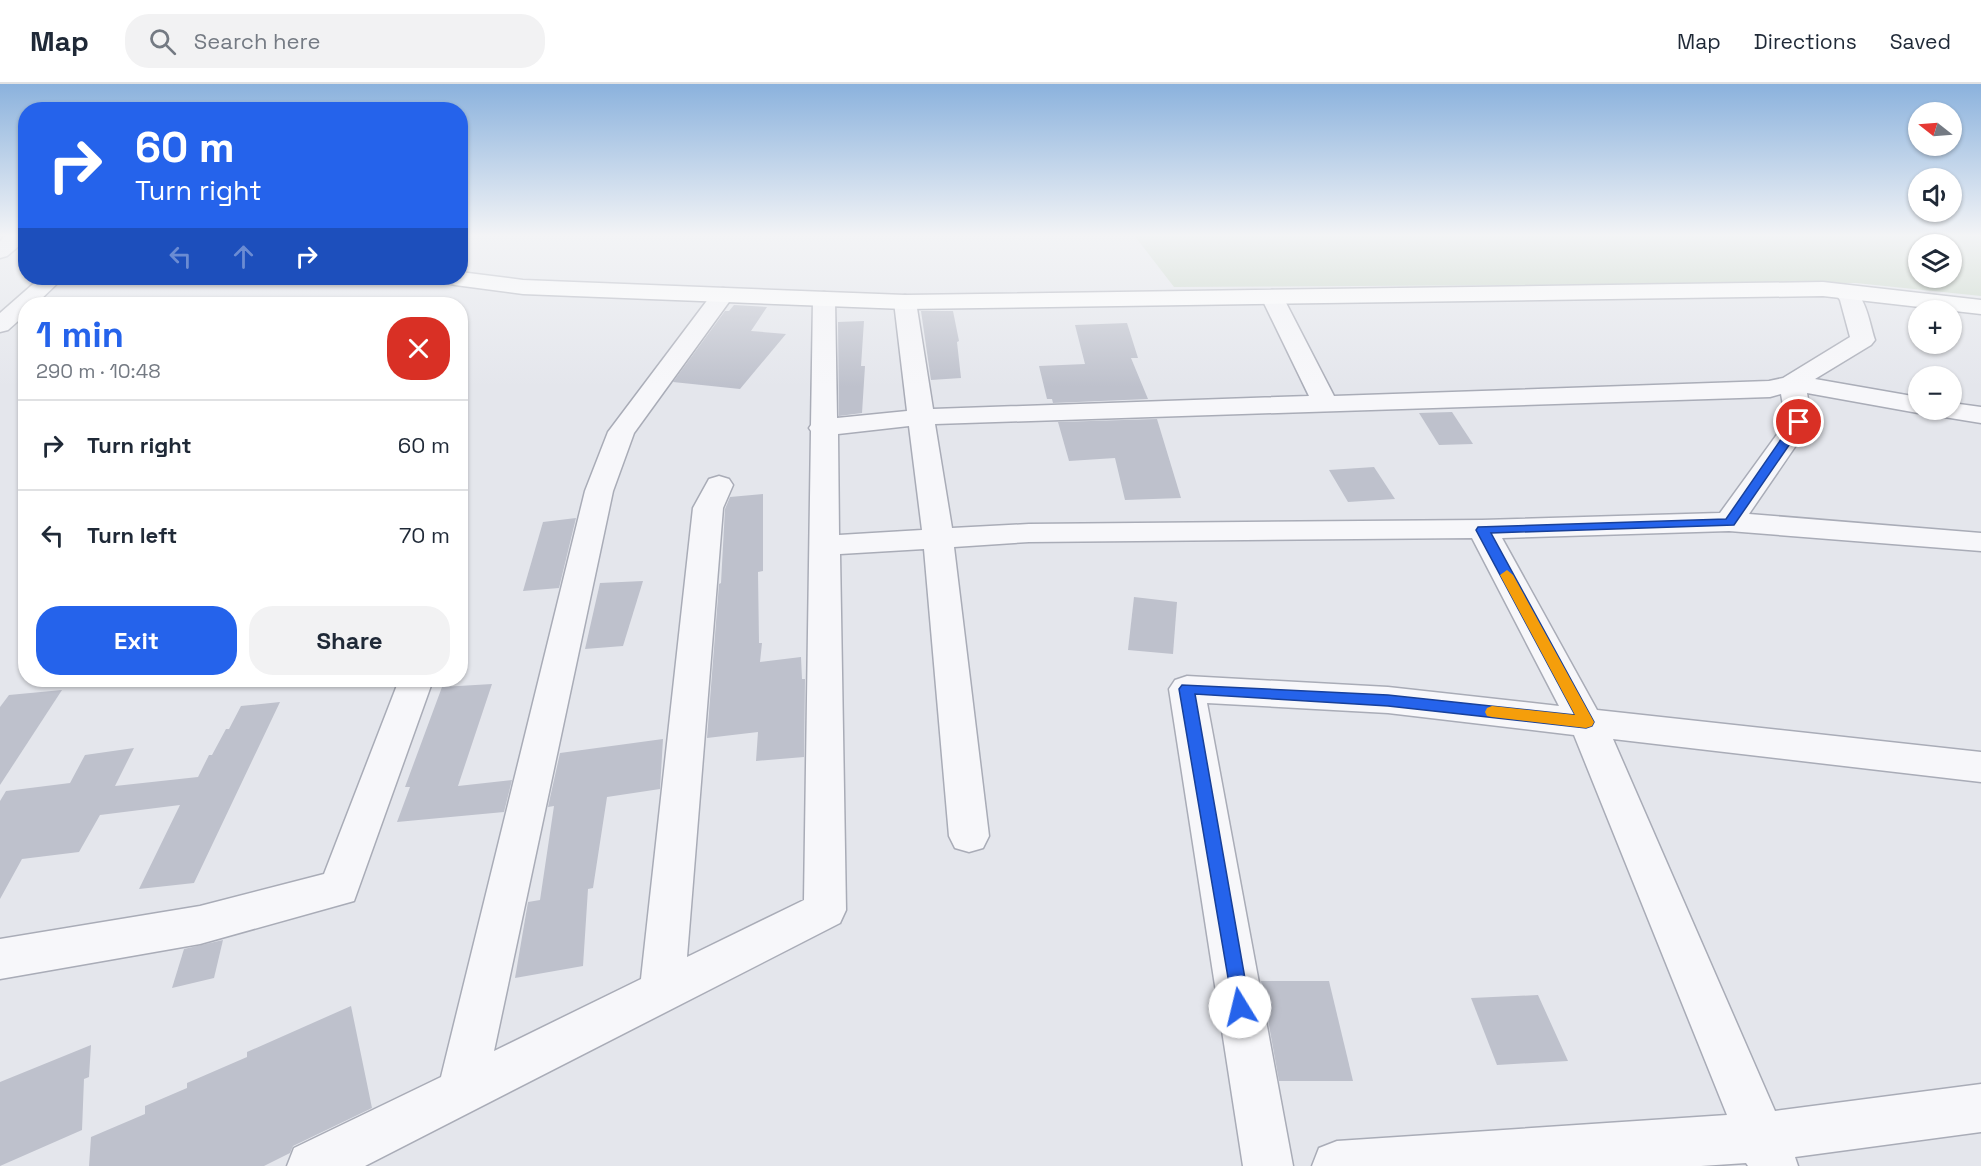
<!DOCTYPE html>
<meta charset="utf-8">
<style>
:root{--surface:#fff;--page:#f2f2f3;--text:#1f2937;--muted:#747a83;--line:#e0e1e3;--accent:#2563eb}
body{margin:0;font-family:"Space Grotesk",sans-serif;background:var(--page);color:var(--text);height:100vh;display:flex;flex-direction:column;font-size:22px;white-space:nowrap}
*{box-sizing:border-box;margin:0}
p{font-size:20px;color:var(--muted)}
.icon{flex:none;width:33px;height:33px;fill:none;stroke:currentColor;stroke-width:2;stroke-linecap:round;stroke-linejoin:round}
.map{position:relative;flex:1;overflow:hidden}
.side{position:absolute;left:18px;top:213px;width:450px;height:390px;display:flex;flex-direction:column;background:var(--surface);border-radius:24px;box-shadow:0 2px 4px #0004}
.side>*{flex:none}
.top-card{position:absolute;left:18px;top:18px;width:450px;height:183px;border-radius:24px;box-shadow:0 2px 4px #0004;background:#2563eb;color:#fff;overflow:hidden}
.needle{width:39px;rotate:287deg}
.controls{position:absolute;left:1908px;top:18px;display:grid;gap:12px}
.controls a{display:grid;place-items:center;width:54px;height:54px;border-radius:50%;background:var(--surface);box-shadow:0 2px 4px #0004;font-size:30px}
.pin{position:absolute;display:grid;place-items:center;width:51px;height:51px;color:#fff;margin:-26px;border:3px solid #fff;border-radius:50%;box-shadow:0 2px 6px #0007}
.me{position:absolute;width:66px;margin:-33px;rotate:351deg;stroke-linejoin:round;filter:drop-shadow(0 0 4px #0008)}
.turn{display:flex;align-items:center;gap:21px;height:126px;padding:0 18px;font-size:27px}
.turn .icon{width:78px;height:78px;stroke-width:2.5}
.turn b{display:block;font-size:42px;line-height:51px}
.lanes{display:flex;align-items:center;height:57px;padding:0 18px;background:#0003;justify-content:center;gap:30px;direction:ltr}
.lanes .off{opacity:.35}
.round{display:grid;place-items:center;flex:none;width:63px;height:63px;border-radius:24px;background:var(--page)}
.overview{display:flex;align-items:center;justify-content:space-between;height:102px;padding:0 18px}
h1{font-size:36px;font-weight:600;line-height:45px;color:var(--accent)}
.action{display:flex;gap:12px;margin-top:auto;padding:12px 18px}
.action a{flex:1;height:69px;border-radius:24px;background:var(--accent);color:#fff;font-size:24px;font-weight:600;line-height:69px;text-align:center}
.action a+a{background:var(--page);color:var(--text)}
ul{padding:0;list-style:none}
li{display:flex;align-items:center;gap:18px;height:90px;padding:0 18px;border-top:2px solid var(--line)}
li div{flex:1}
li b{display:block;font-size:22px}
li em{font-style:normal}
header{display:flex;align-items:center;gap:36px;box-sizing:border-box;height:84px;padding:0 30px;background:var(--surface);border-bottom:2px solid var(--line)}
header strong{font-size:28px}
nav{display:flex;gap:33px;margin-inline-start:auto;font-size:21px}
.search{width:420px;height:54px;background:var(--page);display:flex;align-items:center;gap:15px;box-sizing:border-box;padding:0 21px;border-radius:24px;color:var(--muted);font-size:22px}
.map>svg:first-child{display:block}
.green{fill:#c7d6c5;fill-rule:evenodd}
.building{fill:#bec1cc}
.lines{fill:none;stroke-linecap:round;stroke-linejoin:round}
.street-casing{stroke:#a9acb7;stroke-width:3}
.secondary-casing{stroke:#a9acb7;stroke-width:3}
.street{fill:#f7f7fa;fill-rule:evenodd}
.secondary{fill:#fff;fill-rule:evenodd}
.route{fill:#2563eb;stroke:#184099;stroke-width:1.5}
.slow{fill:#f59e0b}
</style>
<header>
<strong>Map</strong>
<div class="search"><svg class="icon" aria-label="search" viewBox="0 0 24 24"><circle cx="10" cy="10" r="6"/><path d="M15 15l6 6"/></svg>Search here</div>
<nav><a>Map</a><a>Directions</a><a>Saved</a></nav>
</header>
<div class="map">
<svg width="1981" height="1082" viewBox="0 0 1981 1082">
<rect width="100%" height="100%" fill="#e4e6ec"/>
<path class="green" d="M1134,151H1981V212L1856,199L1174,203ZM1918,160H1952V194H1918Z"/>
<g class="building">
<path d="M734,221L767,223L751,247L786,250L740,305L673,298L725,227H729Z"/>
<path d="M921,227H953L959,257L957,258L961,294L931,296Z"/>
<path d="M864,237L861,282H865L862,329L839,332L838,238Z"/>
<path d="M1127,239L1138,274H1131L1148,315L1053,319L1052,315H1047L1039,282L1085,280L1075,241Z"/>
<path d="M1452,328L1473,360L1439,361L1419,329Z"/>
<path d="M1157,335L1181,414L1125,416L1115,374L1069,377L1058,338Z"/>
<path d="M1374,383L1395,415L1348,418L1329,386Z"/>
<path d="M763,410V487L758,488L759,559H762L760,578L801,573L802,595H805L804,673L756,677L758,648L707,654L719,500L721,499L725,425L730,413Z"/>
<path d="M576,434L559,504L523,507L543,438Z"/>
<path d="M643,497L623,562L585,565L600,499Z"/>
<path d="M1134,513L1177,518L1173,570L1128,566Z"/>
<path d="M492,600L458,702L512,696L504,728L397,738L410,703H405L442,603Z"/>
<path d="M62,606L0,701V623L9,611Z"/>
<path d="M280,618L194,799L139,805L180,721L100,731L79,768L22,775L0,815V717L6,707L70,699L85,671L134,664L115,702L198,693L209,671H212L226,645H229L241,622Z"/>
<path d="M663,655L660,705L607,713L593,804L588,805L583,882L515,894L528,818L540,816L554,722L548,723L560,669Z"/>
<path d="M223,856L214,894L172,904L184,865Z"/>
<path d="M1261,897H1329L1353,997H1279Z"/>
<path d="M1538,911L1568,977L1497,981L1471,914Z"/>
<path d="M351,922L372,1024L293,1062L290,1069L264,1082H89L91,1053L145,1030V1022L187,1004V999L247,973V968Z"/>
<path d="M91,961L89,993L84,995L82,1046L0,1082V998Z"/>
</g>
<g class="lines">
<g class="street-casing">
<g id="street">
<path d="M6,151H26V156L7,172L0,174V157Z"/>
<path d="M40,194H63L36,220H26V230L8,246L0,248V229Z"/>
<path d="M1845,201C1866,207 1869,238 1875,256L1871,261L1815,295L1918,313V326H1928L1918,329L1807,309L1812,338L1749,430L1981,449V467L1729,447L1502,454L1597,626L1981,668V698L1613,655L1775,1027L1981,1000V1048L1795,1073L1798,1082H1748L1746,1079L1701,1082H1312L1319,1064L1337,1057L1727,1031L1574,651L1388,629L1207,619L1293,1082H1243L1169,605L1175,596L1187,592L1388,603L1559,622L1472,454L1029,458L954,463L989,752L983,764L969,768L955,764L949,752L924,465L840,470L846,826L840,839L365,1082H287L294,1064L441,993L585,407L608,348L715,206L723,204L731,206L734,211L634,349L613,407L494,967L641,895L693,424L709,395L719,392L729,395L733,401L723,424L687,873L804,816L811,347L809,344L811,341L813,215L816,210L824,208L832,210L835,215L837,334L907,327L894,218L897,213L905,211L913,213L916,218L933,325L1309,312L1261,213L1264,208L1272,206L1280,208L1283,213L1334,312L1769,297L1783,294L1850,253L1840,216L1834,208L1837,203ZM1781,310L1786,338L1720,429L1482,436L1029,440L952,444L935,340L1770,313ZM909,342L922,446L839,451L838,350Z"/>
<path d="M1952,319L1981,323V339L1938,332L1934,326H1952Z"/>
<path d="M399,596H433L354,817L200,860L0,895V855L200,822L324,790Z"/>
</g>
</g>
<g class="secondary-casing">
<path id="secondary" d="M460,188L523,196L905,211L1823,198L1981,216V230L1823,212L905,225L523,210L455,201L447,199L444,194H460Z"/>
</g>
<use href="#street" class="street"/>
<use href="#secondary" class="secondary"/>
</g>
<linearGradient id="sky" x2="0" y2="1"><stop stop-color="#8bb2dd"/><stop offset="0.5" stop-color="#f3f4f6"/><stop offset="1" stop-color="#f3f4f6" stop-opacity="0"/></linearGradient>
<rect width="1981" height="303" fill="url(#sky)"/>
<path class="route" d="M1795,335H1799L1805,338L1734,441L1491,449L1594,638L1592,642L1586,644L1388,622L1195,610L1250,923L1247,929L1240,932L1234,929L1179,605L1182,601L1388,611L1575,631L1476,446L1478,443L1726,435Z"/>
<path class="slow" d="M1507,486L1513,491L1594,638L1592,642L1586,644L1492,633L1487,632L1485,628L1487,624L1492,622L1575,631L1500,491Z"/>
</svg>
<div class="controls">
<a><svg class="needle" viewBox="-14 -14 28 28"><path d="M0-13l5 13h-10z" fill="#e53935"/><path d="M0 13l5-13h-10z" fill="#747a83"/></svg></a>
<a><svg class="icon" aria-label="sound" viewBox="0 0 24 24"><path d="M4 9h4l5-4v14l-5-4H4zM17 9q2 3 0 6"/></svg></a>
<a><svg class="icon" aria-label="layers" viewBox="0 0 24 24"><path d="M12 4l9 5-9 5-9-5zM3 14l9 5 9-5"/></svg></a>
<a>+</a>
<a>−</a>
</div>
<div class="pin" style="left:1799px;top:338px;background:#d93025"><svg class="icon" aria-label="arrive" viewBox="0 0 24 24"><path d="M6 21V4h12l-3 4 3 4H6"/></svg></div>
<svg class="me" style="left:1240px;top:923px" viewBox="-20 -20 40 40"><circle r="19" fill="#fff"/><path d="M0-13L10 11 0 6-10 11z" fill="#2563eb"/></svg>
<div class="top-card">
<div class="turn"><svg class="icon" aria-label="right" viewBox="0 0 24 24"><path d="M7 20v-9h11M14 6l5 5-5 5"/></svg><div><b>60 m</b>Turn right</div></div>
<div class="lanes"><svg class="icon off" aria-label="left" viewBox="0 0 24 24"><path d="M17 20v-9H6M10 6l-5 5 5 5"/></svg><svg class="icon off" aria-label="ahead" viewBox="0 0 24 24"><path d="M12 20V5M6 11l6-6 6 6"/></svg><svg class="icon" aria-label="right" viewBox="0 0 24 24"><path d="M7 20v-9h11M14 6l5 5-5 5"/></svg></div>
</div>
<section class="side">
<div class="overview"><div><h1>1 min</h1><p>290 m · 10:48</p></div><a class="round" style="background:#d93025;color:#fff"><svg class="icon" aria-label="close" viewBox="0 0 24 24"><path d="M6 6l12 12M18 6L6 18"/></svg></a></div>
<ul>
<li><svg class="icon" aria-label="right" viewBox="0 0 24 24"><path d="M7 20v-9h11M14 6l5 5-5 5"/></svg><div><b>Turn right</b></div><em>60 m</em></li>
<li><svg class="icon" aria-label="left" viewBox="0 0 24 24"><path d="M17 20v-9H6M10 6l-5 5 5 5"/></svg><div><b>Turn left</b></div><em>70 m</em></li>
</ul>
<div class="action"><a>Exit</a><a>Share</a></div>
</section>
</div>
